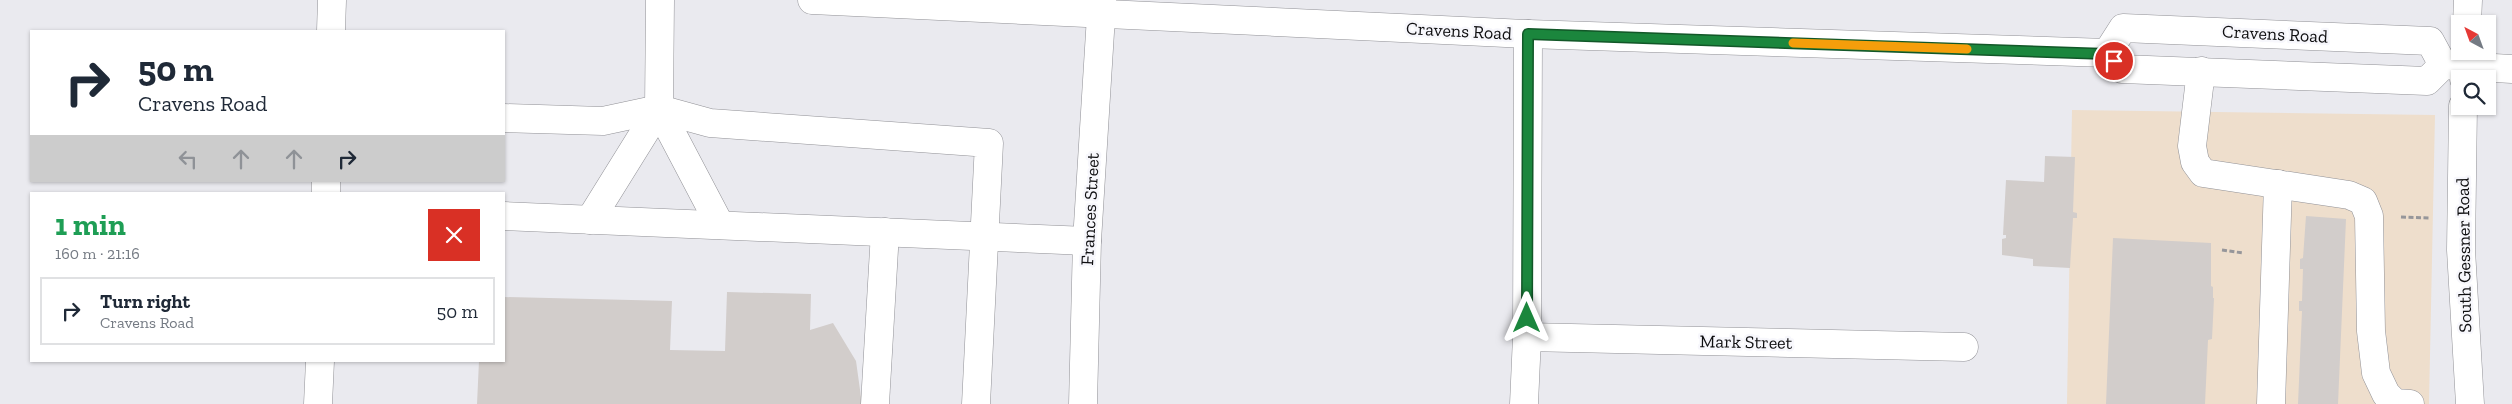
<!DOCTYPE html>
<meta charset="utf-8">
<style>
:root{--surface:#fff;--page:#f6f6f7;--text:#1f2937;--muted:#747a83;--line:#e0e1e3}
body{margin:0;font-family:"Zilla Slab",serif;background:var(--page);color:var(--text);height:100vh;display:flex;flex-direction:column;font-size:19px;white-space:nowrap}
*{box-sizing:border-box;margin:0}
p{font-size:16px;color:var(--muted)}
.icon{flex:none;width:28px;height:28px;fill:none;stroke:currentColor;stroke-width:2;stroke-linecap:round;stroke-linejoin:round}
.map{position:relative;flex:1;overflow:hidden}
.panel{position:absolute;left:30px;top:192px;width:475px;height:170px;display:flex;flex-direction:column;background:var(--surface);border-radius:0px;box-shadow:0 1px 4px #0004}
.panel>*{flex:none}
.hud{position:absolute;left:30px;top:30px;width:475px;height:152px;border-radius:0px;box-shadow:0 1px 4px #0004;background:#fff;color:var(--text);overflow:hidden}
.needle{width:32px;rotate:319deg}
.fabs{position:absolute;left:2451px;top:15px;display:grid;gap:10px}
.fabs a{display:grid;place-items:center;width:45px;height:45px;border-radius:0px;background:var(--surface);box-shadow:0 1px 4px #0004;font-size:25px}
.pin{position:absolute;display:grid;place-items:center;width:42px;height:42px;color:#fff;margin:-21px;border:2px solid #fff;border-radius:50%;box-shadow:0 1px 5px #0007}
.me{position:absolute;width:55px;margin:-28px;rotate:0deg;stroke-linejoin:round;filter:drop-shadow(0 0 4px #0008)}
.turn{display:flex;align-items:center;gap:18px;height:105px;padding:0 25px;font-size:22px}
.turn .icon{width:65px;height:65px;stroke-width:2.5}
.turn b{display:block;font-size:35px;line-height:42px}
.lanes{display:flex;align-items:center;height:48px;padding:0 25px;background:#0003;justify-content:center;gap:25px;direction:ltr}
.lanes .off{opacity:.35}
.round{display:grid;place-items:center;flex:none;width:52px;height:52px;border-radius:0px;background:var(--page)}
.headline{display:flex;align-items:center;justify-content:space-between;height:85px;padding:0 25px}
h1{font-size:30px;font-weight:700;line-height:38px;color:#1e9e55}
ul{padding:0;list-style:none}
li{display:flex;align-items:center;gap:15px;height:68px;margin:0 10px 8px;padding:0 15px;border:2px solid var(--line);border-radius:0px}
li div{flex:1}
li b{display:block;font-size:19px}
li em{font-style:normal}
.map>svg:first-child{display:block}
.commercial{fill:#eedecc}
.building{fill:#d2cdcb}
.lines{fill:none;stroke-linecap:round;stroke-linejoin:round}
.minor-casing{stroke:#919196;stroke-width:29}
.major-casing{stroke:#919196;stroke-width:29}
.path{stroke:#96969a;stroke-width:3;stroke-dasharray:5 2.5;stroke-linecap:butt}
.minor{stroke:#fff;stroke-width:28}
.major{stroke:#fff;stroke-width:28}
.route-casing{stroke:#125728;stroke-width:12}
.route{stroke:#1b863d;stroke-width:9}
.slow{stroke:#f59e0b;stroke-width:9}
.labels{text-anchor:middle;stroke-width:5;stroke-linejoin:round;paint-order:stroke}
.street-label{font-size:18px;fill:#0f0f11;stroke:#f7f7fc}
</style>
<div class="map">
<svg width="2512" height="404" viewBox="0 0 2512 404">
<rect width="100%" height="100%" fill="#eaeaef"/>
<path class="commercial" d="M2072,110L2435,115L2429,404H2067Z"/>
<g class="building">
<path d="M2045,156L2075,157L2073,212L2077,213V218H2073L2070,268L2033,266V259L2002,255V239L2006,238V235H2003L2006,180L2044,182Z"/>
<path d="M2306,216L2346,219L2338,404H2298L2302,311H2299V301H2302L2303,269H2300V259L2303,258Z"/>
<path d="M2113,238L2211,243V286L2213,287V298H2214L2212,339L2208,340L2205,404H2106Z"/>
<path d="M727,292L811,294L810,330L833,323L856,361L862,404H477L479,361H504V297L672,301L670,350L725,351Z"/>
</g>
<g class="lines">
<g class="minor-casing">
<g id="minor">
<path d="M660,0L659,109L720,225"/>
<path d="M812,0L1528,34L2107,53L2122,69L2427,81L2443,65L2512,69"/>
<path d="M331,31L332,0"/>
<path d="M2107,53L2123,28L2430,41L2443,65"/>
<path d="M2201,71L2192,146L2195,162L2203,173L2349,195L2363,201L2369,216L2371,331L2376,373L2386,394L2395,403L2410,404"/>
<path d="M504,118L603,121L659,109L710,123L989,143L976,404"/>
<path d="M326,194V181"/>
<path d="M504,216L1087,241"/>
<path d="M590,220L659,109"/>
<path d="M1527,337L1964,347"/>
<path d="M318,404L320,361"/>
<path d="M875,404L885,232"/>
<path d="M1083,404L1087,241L1102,0"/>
<path d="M1524,404L1527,337L1528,34"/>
<path d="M2271,404L2278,184"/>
</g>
</g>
<g class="major-casing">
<g id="major">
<path d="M2467,24L2468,0"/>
<path d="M2464,79L2465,51"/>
<path d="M2463,106L2461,250L2470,404"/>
</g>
</g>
<g class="path">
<path d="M2401,217L2430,218"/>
<path d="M2222,250L2243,253"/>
</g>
<use href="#minor" class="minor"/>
<use href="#major" class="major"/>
</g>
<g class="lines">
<g class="route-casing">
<path id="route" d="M1527,318L1528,34L2107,54L2114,61"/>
</g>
<use href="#route" class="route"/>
<path class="slow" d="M1793,43L1967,49"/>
</g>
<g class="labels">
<g class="street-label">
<text transform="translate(1459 31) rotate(3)" y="6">Cravens Road</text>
<text transform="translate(2275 34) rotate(3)" y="6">Cravens Road</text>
<text transform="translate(1090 209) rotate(-87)" y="6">Frances Street</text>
<text transform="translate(2464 255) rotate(-91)" y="6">South Gessner Road</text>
<text transform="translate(1746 342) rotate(1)" y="6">Mark Street</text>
</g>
</g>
</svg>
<div class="fabs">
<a><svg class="needle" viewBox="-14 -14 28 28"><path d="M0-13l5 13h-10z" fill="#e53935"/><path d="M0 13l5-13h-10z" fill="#747a83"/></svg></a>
<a><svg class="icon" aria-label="search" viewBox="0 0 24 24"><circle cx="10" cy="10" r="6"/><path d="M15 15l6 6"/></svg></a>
</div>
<div class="pin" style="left:2114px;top:61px;background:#d93025"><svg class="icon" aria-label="arrive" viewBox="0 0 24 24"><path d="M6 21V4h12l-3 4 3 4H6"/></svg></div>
<svg class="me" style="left:1527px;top:318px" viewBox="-20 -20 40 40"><path d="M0-17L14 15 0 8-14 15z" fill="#1b863d" stroke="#fff" stroke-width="4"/></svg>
<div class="hud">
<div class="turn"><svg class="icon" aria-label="right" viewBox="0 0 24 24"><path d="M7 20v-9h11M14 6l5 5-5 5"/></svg><div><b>50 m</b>Cravens Road</div></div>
<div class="lanes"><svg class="icon off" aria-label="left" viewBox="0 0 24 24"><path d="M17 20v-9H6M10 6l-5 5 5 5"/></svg><svg class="icon off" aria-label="ahead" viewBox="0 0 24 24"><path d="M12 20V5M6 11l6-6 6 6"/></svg><svg class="icon off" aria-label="ahead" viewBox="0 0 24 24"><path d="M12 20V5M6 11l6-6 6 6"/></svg><svg class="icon" aria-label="right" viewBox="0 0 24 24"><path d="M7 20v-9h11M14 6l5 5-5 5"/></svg></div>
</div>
<section class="panel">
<div class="headline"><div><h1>1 min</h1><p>160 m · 21:16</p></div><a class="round" style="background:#d93025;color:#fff"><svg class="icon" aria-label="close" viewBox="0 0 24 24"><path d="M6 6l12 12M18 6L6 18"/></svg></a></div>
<ul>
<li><svg class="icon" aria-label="right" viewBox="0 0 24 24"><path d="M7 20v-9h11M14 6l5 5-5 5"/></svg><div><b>Turn right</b><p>Cravens Road</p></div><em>50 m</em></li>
</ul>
</section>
</div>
